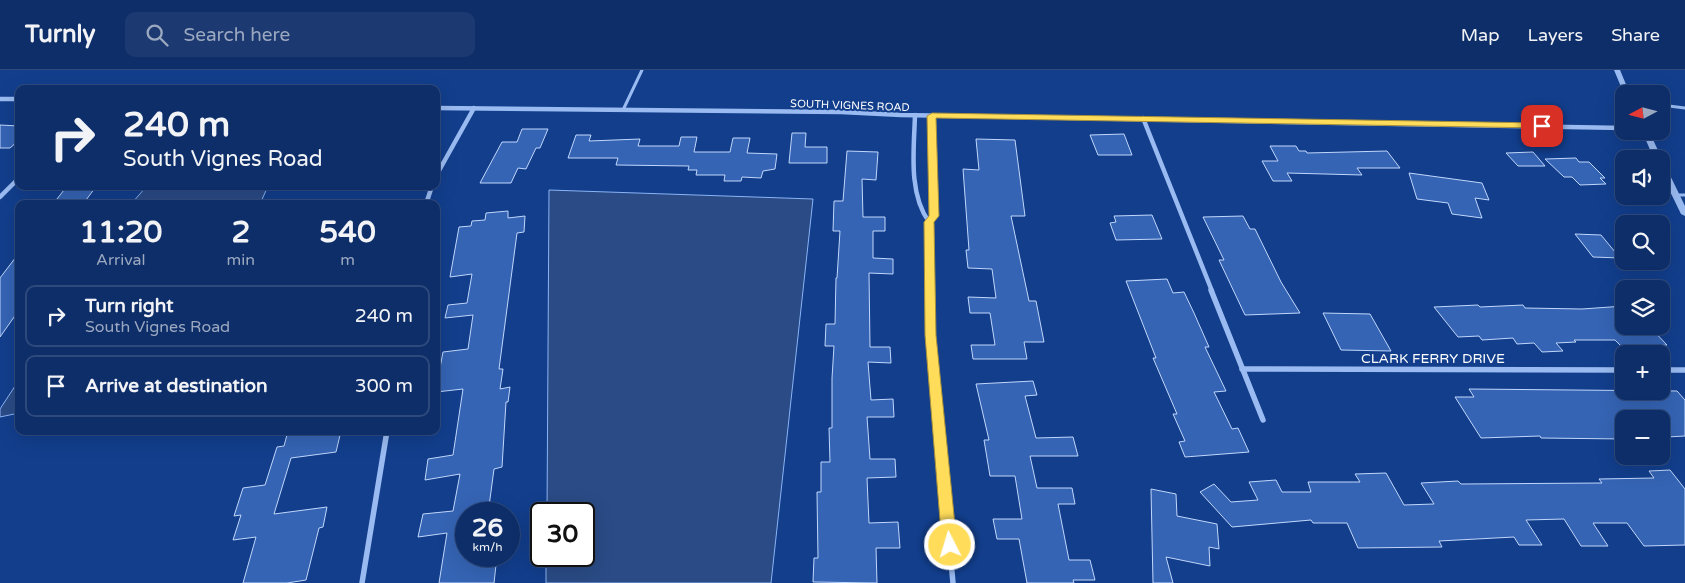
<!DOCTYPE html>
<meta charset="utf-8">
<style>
:root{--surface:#0e2e69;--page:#1c3a71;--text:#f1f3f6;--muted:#9ba8c0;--line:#2e4a7d}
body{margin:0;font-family:"Varela Round",sans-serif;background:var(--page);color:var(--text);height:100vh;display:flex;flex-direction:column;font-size:19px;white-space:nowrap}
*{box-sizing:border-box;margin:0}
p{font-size:16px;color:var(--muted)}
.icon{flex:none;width:28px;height:28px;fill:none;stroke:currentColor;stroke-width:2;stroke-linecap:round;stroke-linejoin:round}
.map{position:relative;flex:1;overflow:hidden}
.drawer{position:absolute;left:15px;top:130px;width:425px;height:235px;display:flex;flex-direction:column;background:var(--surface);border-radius:10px;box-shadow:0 5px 20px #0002,0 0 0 1px var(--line)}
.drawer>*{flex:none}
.guide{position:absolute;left:15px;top:15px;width:425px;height:105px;border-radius:10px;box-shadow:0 5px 20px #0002,0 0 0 1px var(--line);background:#0e2e69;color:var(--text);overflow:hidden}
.needle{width:32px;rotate:263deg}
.controls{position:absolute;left:1615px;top:15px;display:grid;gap:10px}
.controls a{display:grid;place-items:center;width:55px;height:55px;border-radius:10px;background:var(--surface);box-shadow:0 5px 20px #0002,0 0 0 1px var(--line);font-size:25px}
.speed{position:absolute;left:455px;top:432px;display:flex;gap:10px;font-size:25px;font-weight:700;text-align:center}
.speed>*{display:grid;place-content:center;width:65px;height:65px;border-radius:50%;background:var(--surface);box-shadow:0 5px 20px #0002,0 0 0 1px var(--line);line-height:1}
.speed small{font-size:12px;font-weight:400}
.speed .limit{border:2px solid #111;border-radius:8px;background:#fff;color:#111}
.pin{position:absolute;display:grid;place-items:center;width:42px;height:42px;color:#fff;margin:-21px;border-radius:10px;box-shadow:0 2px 8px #0006}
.me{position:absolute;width:55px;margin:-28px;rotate:355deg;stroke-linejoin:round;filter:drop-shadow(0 0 4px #0008)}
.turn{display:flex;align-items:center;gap:18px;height:105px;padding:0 25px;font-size:22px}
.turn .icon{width:65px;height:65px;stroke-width:2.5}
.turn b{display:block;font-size:35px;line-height:42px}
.eta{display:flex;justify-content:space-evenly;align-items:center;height:85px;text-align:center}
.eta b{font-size:30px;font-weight:800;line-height:35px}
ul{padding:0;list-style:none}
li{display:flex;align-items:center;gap:15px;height:62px;margin:0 10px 8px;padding:0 15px;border:2px solid var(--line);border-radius:10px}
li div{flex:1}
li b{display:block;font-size:19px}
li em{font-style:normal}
header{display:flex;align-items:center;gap:30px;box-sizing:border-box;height:70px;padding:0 25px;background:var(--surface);border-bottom:1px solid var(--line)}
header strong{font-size:24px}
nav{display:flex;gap:28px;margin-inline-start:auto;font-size:18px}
.search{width:350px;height:45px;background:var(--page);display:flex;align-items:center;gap:12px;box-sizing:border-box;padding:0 18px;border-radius:10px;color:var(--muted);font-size:19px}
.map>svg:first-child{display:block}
.water{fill:#2a4b86;stroke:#8bb4f5}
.building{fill:#3564b4;stroke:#c1d7fc}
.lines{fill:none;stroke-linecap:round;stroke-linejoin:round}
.service{stroke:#9abbf1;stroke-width:3}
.minor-far1{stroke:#9abbf1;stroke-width:4.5}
.minor{stroke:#9abbf1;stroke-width:5.5}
.tertiary{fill:#9abbf1;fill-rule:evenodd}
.route{fill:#ffdc5a;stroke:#a68f3a}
.labels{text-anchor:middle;stroke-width:4;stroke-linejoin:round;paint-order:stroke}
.far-street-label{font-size:11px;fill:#fff;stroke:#123e8c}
.street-label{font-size:14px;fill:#fff;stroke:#123e8c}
</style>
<header>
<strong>Turnly</strong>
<div class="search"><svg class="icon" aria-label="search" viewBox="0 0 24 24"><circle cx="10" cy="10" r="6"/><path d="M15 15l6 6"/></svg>Search here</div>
<nav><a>Map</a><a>Layers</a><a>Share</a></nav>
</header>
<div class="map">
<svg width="1685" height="513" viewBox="0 0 1685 513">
<rect width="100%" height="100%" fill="#123e8c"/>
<g class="water">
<path d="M147,116H268L260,134H131Z"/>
<path d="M549,120L813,129L771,513H546V486H584V444H547Z"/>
<path d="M19,310V343L0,347V339Z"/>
</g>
<g class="building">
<path d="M0,55L19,56V70L10,78H0Z"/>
<path d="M522,59H548L540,78H536L526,99L518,98L511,113H480L502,72H517Z"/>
<path d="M792,63H806L805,77H827V93H789Z"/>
<path d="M1124,64L1132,85H1098L1090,65Z"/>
<path d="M576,65H591L589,71L640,69L638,76H679L681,67H697L694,82H730L733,68H750L747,83L777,84L775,99L763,101L761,108L742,107L741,111H724L725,105H696L697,100H688L689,96L616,95L618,88H568Z"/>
<path d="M976,69L1015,70L1025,146H1011L1029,231H1036L1044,272H1024L1027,289H973L971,275H995L990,243H970L968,227L996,228L992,199L968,198L966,180H969L963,99L979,100Z"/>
<path d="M1270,76H1296L1299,81H1306L1307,83L1387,81L1400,98H1357L1362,105L1287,103L1292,111H1273L1262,91H1278Z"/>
<path d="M847,81L878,82L876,110L862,109L863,147H885V161H873V188L893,189V204L869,203L870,277H890L891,293L868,292L871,330L893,329L894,347H867L870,389H895L896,407L867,408L869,453L898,452L900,478H876L877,513L813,512L814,488H818L817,422H821V392H830L829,358H832V308L834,276H825L826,254H835L836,208H837L840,161H833L834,131H843Z"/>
<path d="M1533,82L1545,96H1518L1506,83Z"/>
<path d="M1576,88L1579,92H1589L1605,108H1600L1606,114L1580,115L1572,107H1564L1545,89Z"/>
<path d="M1409,103L1482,113L1489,130L1475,128L1482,148L1452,144L1448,133L1417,129Z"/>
<path d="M95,118L83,134H53L64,120Z"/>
<path d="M508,141V148L525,146L524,162L517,163L499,299H503L500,319L510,317L508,332H506L502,397L494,399L488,444H466V486H497L494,513H439L447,463L418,467L423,444L453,441L460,404L425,410L428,389L453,385L463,319L436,322V319L443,282L468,279L473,245L445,248L448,235L467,233L472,204L450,207L459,157L471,156L472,151L485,150L486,143Z"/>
<path d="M1152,145L1162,169L1116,170L1110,153L1116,152L1114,146Z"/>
<path d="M1243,146L1250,159H1255L1281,212L1300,243L1245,245L1219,190H1224L1203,147Z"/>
<path d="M1575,164L1601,165L1620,188L1593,187Z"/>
<path d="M19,183V240L0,267V208Z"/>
<path d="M1167,209L1173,223L1184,222L1194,243L1209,277H1205L1226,321L1214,322L1232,359L1238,358L1249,382L1185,387L1179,372L1185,371L1173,344H1177L1153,288H1156L1126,211Z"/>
<path d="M1478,235L1480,237L1523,235L1525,238L1582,239L1624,236V256H1649L1667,275L1623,278L1615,270H1574L1576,272L1556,273L1563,281L1542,282L1534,273L1517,274L1513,268L1482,270L1479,266L1458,267L1434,237Z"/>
<path d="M1323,243L1370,244L1391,281L1341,280Z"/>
<path d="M1033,311L1037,325L1025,326L1036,368L1073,367L1078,386H1030L1037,418H1072L1075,434H1058L1069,490H1090L1095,510H1073L1074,513H1027L1019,469H997L993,449H1022L1015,406H990L984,370H989L976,314Z"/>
<path d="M1469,319L1677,321L1685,330V366L1667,367L1661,359V349H1624V369L1541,368L1540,366L1481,368L1455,327H1474Z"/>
<path d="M288,361H341L336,382L291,388L274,444L327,437L323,457L319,458L306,510L287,513H243L256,467L233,470L241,445L234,446L243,418L265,415L277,377L284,376Z"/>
<path d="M1670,400L1685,419V475L1644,476L1627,453H1593L1608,476H1581L1564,449L1526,450L1542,475H1519L1514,467L1439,471L1442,477L1358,478L1347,453H1313L1311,450L1232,457L1200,422L1214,414L1231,432L1258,430L1249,412L1276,410L1282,422H1311L1308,412H1360L1355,404L1386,403L1404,435L1434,434L1421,413L1458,411L1461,414L1602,413L1599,409L1654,408L1649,401Z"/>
<path d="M1151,419L1176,424L1177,446L1217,454L1219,479L1209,477L1210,496L1166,487L1173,513H1153Z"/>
</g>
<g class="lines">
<g class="service">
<path d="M1661,35L1685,38"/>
<path d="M623,40L642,0"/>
<path d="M1676,125H1685"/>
</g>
<g class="minor-far1">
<path d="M0,29H19"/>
<path d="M436,38L841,42L901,45L1624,58"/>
<path d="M915,45C914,79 908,123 929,152"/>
<path d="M1143,48L1212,221"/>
<path d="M436,106L474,38"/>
<path d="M0,127L19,108"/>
<path d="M426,134L432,116"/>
<path d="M930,221L929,152L934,146L932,46"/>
</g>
<g class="minor">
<path d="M930,220V265L953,513"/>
<path d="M1211,220L1263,350"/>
<path d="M1242,299L1624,300"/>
<path d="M1661,300H1685"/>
<path d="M362,513L387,361"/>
</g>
<g class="tertiary">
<path d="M1614,0H1620L1630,24H1624Z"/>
<path d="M1642,61H1649L1662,89H1654Z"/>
<path d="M1661,93L1665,95L1685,136V146L1681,144L1661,103Z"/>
</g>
</g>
<path class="route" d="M932,43L1542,53L1547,56L1542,58L936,48L939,146L934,152L936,265L957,475L954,480L950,482L945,480L942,475L925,265L924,152L929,146L927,46Z"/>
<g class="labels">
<g class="far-street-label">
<text transform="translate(850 35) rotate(2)" y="4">SOUTH VIGNES ROAD</text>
</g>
<g class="street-label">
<text x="1433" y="293">CLARK FERRY DRIVE</text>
</g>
</g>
</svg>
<div class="controls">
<a><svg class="needle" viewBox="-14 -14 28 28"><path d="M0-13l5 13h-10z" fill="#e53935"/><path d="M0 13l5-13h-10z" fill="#9ba8c0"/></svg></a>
<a><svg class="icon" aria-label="sound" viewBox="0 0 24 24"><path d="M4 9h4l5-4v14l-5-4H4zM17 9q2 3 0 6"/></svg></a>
<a><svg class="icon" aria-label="search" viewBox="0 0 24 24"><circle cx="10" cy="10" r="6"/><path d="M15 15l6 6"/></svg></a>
<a><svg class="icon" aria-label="layers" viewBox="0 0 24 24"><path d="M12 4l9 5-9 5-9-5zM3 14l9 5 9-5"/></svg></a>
<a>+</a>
<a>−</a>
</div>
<div class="speed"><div>26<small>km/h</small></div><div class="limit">30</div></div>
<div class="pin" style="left:1542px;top:56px;background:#d93025"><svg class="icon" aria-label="arrive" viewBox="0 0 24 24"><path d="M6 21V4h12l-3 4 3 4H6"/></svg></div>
<svg class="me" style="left:950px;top:475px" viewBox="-20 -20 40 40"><circle r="17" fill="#ffdc5a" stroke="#fff" stroke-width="3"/><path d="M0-11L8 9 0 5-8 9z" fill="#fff"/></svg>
<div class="guide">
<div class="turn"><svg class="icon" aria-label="right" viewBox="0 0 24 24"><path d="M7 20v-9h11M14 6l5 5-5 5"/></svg><div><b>240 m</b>South Vignes Road</div></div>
</div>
<section class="drawer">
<div class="eta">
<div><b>11:20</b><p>Arrival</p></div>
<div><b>2</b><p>min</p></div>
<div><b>540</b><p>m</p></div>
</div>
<ul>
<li><svg class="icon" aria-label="right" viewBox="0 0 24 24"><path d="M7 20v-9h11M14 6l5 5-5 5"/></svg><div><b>Turn right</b><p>South Vignes Road</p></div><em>240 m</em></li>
<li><svg class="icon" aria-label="arrive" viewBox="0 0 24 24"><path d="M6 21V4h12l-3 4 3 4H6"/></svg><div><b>Arrive at destination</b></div><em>300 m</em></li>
</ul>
</section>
</div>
